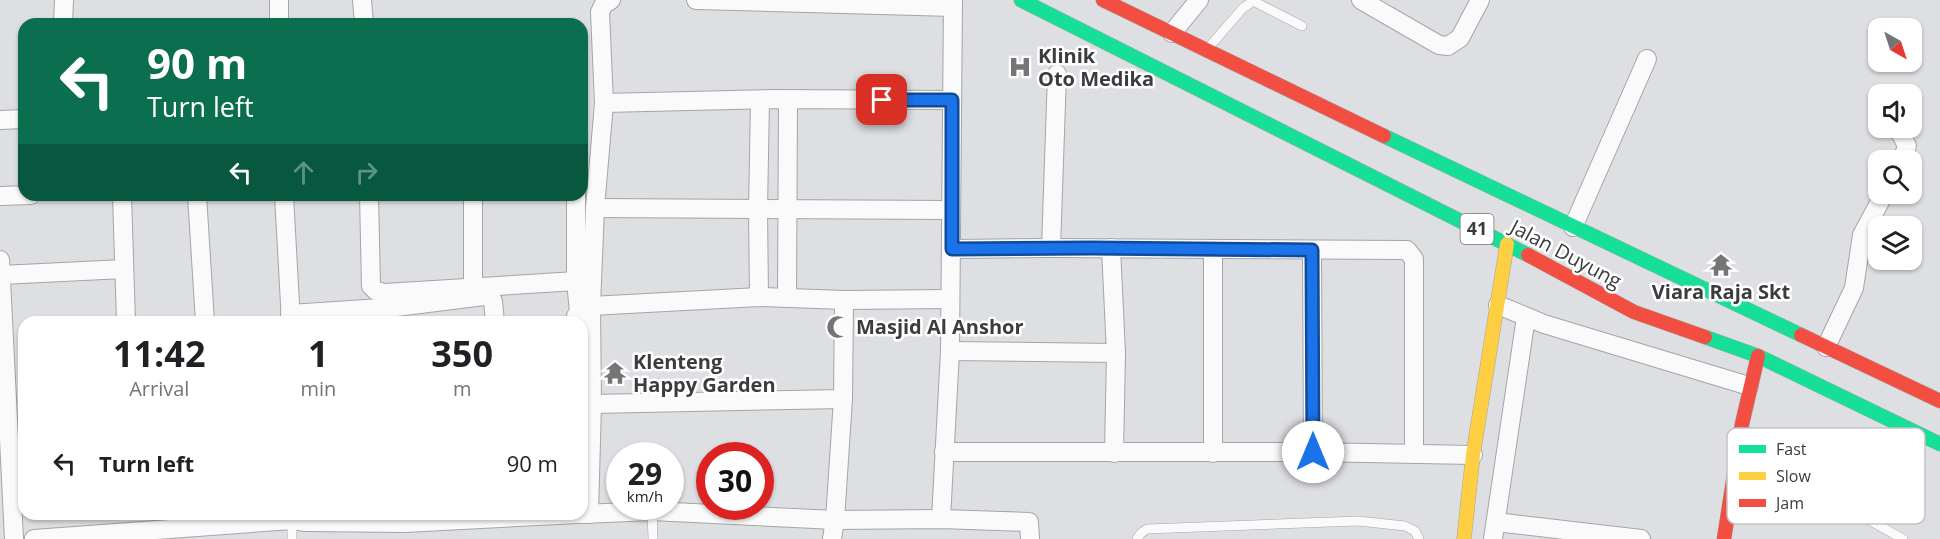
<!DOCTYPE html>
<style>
:root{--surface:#fff;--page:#f2f2f2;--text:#202124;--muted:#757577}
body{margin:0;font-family:"Open Sans",sans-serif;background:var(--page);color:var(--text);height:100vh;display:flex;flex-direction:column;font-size:22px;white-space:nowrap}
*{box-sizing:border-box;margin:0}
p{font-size:20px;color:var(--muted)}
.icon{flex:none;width:33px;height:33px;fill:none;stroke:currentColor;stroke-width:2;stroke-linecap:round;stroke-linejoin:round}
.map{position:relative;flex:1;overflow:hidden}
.details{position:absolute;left:18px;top:316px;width:570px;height:204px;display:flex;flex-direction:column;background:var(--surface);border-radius:18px;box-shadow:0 2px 4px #0004}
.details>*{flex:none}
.hud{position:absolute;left:18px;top:18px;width:570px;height:183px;border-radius:18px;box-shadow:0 2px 4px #0004;background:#0b6e4f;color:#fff;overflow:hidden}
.needle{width:39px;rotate:141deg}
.fabs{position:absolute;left:1868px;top:18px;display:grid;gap:12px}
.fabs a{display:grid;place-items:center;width:54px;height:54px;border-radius:12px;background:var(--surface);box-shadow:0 2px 4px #0004;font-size:30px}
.speed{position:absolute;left:606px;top:442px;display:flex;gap:12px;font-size:30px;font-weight:700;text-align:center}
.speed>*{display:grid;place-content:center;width:78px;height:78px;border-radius:50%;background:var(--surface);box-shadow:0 2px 4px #0004;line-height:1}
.speed small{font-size:15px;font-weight:400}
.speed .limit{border:9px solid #d22;background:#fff;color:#111}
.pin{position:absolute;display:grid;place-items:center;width:51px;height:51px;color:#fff;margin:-26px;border-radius:12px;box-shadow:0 3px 9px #0006}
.me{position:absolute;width:66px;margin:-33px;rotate:0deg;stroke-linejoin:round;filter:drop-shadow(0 0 4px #0008)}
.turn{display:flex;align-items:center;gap:21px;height:126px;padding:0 30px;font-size:27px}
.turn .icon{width:78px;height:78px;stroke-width:2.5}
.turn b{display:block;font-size:42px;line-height:51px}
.lanes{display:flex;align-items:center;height:57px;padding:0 30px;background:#0003;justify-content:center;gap:30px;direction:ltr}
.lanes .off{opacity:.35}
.eta{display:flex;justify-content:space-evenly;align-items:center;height:102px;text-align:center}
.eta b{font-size:36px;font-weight:700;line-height:42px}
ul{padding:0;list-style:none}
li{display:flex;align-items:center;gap:18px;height:90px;padding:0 30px}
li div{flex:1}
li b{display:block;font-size:22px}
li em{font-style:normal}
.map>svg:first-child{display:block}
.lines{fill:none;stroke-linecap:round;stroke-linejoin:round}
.lane-casing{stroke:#a4a5a7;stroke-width:10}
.street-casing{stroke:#a4a5a7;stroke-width:20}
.fast-casing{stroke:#a4a5a7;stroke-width:15}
.slow-casing{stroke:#a4a5a7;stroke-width:15}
.jam-casing{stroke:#a4a5a7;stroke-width:15}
.lane{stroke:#fafafb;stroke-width:9}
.street{stroke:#fafafb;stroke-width:18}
.fast{stroke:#16e098;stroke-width:14}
.slow{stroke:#ffcf43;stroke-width:14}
.jam{stroke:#f24e42;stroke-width:14}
.route-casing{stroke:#114b97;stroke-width:15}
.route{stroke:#1a73e8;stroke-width:10}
.labels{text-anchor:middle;stroke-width:5;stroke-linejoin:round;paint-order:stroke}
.shield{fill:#fff;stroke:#767678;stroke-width:1.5}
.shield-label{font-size:18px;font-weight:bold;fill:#3b3c3e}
.poi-label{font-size:20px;font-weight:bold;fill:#3b3c3e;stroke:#fff;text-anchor:start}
.street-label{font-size:20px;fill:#3b3c3e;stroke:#fff}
.key{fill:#fff;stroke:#c4c4c5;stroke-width:1.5}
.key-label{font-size:16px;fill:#3b3c3e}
</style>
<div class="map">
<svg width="1940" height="539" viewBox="0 0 1940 539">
<rect width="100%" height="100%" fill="#dedfe2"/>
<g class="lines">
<g class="lane-casing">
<g id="lane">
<path d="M1210,46L1243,8L1253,1L1302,26"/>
<path d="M1740,448L1903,539"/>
<path d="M652,511L653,539"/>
<path d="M292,520V539"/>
<path d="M1137,539L1141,533L1147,529L1358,521L1405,526L1415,531L1419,539"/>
</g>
</g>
<g class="street-casing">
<g id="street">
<path d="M279,0V24"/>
<path d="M362,0L364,24"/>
<path d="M696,0L953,7"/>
<path d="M1361,0L1439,45L1448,46L1460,38L1480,0"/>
<path d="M63,24L64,0"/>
<path d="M1172,33L1199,0"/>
<path d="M604,103L773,99L952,100"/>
<path d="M0,120L24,119"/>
<path d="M1894,128L1901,134L1907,146L1902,160"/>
<path d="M122,195L126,322"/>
<path d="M197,195L205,322"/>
<path d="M284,195L291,322"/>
<path d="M369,195L371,286L376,291L385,293L576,281"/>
<path d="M576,195V281L579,312L576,316"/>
<path d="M0,196L31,195"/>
<path d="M595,208L951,210"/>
<path d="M1573,227L1647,59"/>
<path d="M1051,248L1057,74"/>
<path d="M1111,248L1116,353L1114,453"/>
<path d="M952,249L1051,248L1407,250L1414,259V454"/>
<path d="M1312,250L1313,452"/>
<path d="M0,260L14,539"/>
<path d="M1,275L124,269"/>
<path d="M473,287V195"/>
<path d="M759,297L758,209L760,100"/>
<path d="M787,298L788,100"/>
<path d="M1498,305L1544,324L1749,386"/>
<path d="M591,306L759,297L844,300L950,299"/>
<path d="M290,314L396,307L484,296L489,297L493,301L495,322"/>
<path d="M1826,347L1854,288L1862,235L1884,194"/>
<path d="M950,351L1116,353"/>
<path d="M592,404L843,399"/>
<path d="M944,452H1313L1473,455"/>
<path d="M1213,453V249"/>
<path d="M582,514L652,511L835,520L941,519L1029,522L1030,539"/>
<path d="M589,514L592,404L591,306L595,208L604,103L600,12L604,4L611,0"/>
<path d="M941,519L950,351L953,0"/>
<path d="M1496,522L1641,539"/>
<path d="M34,539L292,520L306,522L405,523L577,514"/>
<path d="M832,539L835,520L843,399L844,300"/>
<path d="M1493,539L1526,317"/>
</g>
</g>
<g class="fast-casing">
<g id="fast">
<path d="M1021,0L1528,255"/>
<path d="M1384,136L1801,335"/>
<path d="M1705,337L1758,356L1940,444"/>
</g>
</g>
<g class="slow-casing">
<path id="slow" d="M1464,539L1473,455L1507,244"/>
</g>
<g class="jam-casing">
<g id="jam">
<path d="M1103,0L1384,136"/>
<path d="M1528,255L1634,312L1705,337"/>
<path d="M1801,335L1940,401"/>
<path d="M1724,539L1742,424L1758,356"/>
</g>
</g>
<use href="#lane" class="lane"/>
<use href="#street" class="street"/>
<use href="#fast" class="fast"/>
<use href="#slow" class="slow"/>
<use href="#jam" class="jam"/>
</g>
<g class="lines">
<g class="route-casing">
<path id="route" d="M882,100H952V249L1091,248L1312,250L1313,452"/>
</g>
<use href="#route" class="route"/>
</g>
<defs>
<g id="hospital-bare" transform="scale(1.8)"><path d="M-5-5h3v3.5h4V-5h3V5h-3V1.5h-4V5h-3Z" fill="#747577" stroke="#fff" stroke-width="2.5" paint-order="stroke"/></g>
<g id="temple-bare" transform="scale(1.8)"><path d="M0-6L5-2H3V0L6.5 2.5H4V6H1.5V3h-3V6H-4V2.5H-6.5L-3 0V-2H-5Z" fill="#747577" stroke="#fff" stroke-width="2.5" paint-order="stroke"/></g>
<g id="mosque-bare" transform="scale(1.8)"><path d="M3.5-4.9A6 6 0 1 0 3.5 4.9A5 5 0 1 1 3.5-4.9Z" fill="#747577" stroke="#fff" stroke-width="2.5" paint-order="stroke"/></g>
</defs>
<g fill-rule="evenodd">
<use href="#hospital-bare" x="1020" y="67"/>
<use href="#temple-bare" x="1721" y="265"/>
<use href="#mosque-bare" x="838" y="327"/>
<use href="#temple-bare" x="615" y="373"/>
</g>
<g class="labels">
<rect class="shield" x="1460.5" y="214" width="33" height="30" rx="4.5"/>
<g class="shield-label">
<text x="1477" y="235">41</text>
</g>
<g class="poi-label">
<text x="1038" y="63">Klinik<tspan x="1038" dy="23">Oto Medika</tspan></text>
<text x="1721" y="299" text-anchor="middle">Viara Raja Skt</text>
<text x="856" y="334">Masjid Al Anshor</text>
<text x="633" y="369">Klenteng<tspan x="633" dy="23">Happy Garden</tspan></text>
</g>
<g class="street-label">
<text transform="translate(1566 254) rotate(28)" y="7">Jalan Duyung</text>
</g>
</g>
<rect x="1727" y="428" width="198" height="96" rx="9" class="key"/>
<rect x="1739" y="445" width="27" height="8" fill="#16e098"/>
<rect x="1739" y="472" width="27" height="8" fill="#ffcf43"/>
<rect x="1739" y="499" width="27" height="8" fill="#f24e42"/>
<g class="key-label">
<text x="1776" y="455">Fast</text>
<text x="1776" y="482">Slow</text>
<text x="1776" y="509">Jam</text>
</g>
</svg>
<div class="fabs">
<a><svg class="needle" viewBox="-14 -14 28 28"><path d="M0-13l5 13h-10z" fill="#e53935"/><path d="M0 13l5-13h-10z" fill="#757577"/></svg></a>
<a><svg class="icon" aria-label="sound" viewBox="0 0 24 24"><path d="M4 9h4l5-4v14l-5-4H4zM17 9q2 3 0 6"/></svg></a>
<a><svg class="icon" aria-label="search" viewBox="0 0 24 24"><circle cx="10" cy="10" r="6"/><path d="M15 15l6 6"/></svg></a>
<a><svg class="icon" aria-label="layers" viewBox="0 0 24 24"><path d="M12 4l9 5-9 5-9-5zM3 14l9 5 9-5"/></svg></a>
</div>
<div class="speed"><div>29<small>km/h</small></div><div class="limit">30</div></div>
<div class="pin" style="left:882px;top:100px;background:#d93025"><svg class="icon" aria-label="arrive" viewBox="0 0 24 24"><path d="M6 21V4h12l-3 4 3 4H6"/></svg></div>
<svg class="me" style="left:1313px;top:452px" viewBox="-20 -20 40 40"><circle r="19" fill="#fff"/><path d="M0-13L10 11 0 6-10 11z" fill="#1a73e8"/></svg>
<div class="hud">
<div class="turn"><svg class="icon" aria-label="left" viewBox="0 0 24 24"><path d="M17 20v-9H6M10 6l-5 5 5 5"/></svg><div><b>90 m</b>Turn left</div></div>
<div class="lanes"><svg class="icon" aria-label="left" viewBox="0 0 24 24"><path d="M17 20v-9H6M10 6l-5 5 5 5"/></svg><svg class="icon off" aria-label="ahead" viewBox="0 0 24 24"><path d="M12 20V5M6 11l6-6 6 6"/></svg><svg class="icon off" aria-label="right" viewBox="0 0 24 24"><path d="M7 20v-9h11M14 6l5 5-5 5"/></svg></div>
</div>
<section class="details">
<div class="eta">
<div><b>11:42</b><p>Arrival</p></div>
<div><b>1</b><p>min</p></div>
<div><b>350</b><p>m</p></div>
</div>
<ul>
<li><svg class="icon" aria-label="left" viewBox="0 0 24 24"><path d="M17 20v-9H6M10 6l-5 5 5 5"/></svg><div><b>Turn left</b></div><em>90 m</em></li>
</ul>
</section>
</div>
